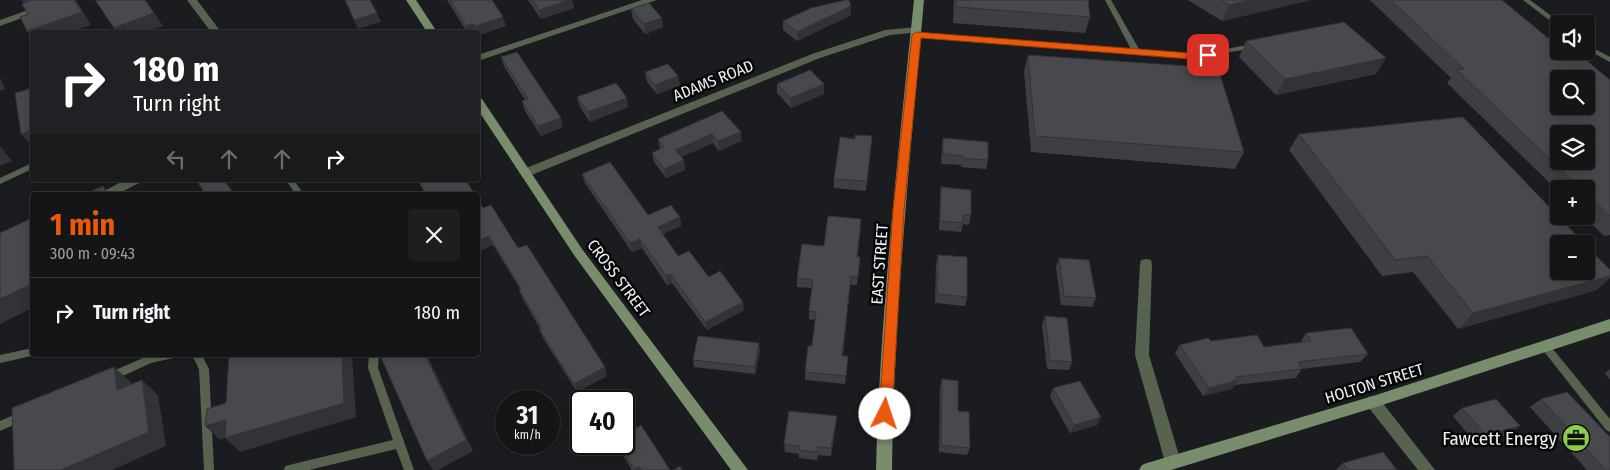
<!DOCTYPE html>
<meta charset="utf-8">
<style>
:root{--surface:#141517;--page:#1d1e20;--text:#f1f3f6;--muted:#9d9fa1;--line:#333436;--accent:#ea580c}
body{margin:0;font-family:"Fira Sans Condensed",sans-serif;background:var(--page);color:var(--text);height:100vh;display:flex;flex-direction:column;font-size:19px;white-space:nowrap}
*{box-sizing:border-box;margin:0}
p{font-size:16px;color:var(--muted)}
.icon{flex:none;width:28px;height:28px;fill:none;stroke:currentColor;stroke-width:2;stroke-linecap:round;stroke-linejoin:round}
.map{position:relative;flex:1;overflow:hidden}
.sheet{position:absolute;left:30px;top:192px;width:450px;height:165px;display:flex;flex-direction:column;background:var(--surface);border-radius:5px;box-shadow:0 2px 12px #0003,0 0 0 1px var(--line)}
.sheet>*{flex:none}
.top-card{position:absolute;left:30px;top:30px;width:450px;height:152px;border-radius:5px;box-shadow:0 2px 12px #0003,0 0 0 1px var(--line);background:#202124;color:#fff;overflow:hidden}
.controls{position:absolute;left:1550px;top:15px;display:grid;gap:10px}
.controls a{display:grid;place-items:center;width:45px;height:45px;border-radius:5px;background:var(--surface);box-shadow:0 2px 12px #0003,0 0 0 1px var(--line);font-size:25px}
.speed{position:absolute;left:495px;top:390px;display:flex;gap:10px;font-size:25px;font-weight:700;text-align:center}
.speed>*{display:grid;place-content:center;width:65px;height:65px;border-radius:50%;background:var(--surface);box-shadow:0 2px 12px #0003,0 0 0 1px var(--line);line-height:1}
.speed small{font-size:12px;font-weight:400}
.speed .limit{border:2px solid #111;border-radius:8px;background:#fff;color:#111}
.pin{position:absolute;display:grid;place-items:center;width:42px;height:42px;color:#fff;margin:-21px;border-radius:10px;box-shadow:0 2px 8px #0006}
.me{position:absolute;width:55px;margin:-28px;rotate:4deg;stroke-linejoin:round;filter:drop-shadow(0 0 4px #0008)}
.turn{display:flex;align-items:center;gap:18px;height:105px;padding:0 20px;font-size:22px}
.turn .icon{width:65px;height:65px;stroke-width:2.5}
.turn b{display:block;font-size:35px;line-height:42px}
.lanes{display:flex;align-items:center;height:48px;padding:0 20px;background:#0003;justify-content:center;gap:25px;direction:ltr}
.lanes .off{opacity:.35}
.round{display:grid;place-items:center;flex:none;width:52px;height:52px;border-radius:5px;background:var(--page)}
.summary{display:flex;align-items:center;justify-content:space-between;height:85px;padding:0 20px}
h1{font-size:30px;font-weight:700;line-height:38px;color:var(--accent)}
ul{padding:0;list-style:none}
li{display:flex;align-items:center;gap:15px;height:70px;padding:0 20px;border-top:1px solid var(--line)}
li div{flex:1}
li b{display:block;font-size:19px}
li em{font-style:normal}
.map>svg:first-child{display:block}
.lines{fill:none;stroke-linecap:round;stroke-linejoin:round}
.lane{fill:#57634f;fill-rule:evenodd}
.street{fill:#57634f;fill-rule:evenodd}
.secondary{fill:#788d6b;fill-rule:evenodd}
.wall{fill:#3d3f42}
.shaded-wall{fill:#323336}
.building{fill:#47494d;stroke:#323336;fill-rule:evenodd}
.route{fill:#ea580c;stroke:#983908}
.labels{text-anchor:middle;stroke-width:5;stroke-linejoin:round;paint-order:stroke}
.street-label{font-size:16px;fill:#eff0f3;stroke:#060708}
.near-poi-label{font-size:19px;fill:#eff0f3;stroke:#060708;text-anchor:end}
</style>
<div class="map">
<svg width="1610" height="470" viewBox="0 0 1610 470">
<rect width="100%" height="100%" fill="#1a1c1f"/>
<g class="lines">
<g class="lane">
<path d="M1105,0H1111L1139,49L1196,54L1254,44L1258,46L1254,48L1196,58L916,37L912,35L916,33L1131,49Z"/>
<path d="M1523,0H1530L1562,24H1559V27L1557,26Z"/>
<path d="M1586,44L1610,57V62L1586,49Z"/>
<path d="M32,163V169L0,184V178Z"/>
<path d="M286,180H294L304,195H296Z"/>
<path d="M1545,342L1548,343L1610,419V432L1606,430L1542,349L1540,346L1542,343Z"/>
<path d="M28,349L31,350V356L0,363V355Z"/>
<path d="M150,355H175L173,358L151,363L114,380L110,381L106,380L105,377L106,374Z"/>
<path d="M192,355H202L209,369L214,470H204L199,369Z"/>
<path d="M369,355H379L378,368L414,470H404L396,449L309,470H284L285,466L289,465L393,440L368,368Z"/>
<path d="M23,411L27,413L28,416L27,419L0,431V421Z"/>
</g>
<g class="street">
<path d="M57,0H71L0,26V20Z"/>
<path d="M187,0H197L221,32H211Z"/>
<path d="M642,0H657L478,61V55Z"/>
<path d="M917,27L921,28V32L890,35L820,58L529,176L525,177L519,173L521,170L812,54L885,30Z"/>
<path d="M125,180H141L139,183L116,195H100L102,192Z"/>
<path d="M1146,259L1151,260L1152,264L1149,355L1181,462L1178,467L1173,469L1168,467L1165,462L1135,355L1140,264L1141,260Z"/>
<path d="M1373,396L1378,397L1435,470H1418L1368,407L1366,402L1368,397Z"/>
</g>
<g class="secondary">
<path d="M406,0H416L437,32H427Z"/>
<path d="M914,0H924C910,156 894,313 892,470H876C880,313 898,156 914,0Z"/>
<path d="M478,98L482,99L582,249L748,470H731L574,255L478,110Z"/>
<path d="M1610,319V331L1373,408L1171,470H1139L1142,465L1147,463L1373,396Z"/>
</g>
</g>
<g class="wall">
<path d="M447,0H492L506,26L479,35L478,32H467Z"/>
<path d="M528,0H572L574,8L541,19Z"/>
<path d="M954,0H1088L1090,17L1085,33L953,23Z"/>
<path d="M1188,0H1311L1222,21Z"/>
<path d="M1370,0H1502L1570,56L1610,80V235L1604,236L1583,216H1586V189H1559V192L1447,83L1451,78Z"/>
<path d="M631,9L662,18L663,27L645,34L633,19Z"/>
<path d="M851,15L797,41L783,30V21Z"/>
<path d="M1246,41L1376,74L1276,95L1239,57Z"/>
<path d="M1028,55L1244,152L1235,169L1031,152L1024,71Z"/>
<path d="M501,57L563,127L541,136L525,111L522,101L525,100L504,66Z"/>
<path d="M645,72L678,76L680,86L657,94L647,82Z"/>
<path d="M777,84L824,94L791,108L777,93Z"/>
<path d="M577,97L628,107L590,122L580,107Z"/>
<path d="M741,132V141L719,151L713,143L681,157L684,160L685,170L666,178L654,162L652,153L660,149L658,139Z"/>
<path d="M1299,134L1597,290L1458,329L1413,272L1382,276L1289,150Z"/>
<path d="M872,136L866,191L834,188V179L855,139Z"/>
<path d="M943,138L988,160L986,169L961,167L962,165L941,164L942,148Z"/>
<path d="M582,174L648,215L680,217L681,226L663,234L678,256L709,277L744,310L707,330L672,283L667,285L642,248L632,252L585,183Z"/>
<path d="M941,187L971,215L969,225L963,224L961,232L939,230L940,197Z"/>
<path d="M478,199L483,208L518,248L607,376L577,392L543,338L539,329H540L523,299L519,290L520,289L493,245L478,252Z"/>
<path d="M861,228L857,257H860L857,285H850L843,356H848L845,384L805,380V372L812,346L815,320L809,319V311L812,288L797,287V278L824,246Z"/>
<path d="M938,255L967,297L965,306L935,303L936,264Z"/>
<path d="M1059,258L1096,298L1092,307L1061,305L1056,267Z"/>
<path d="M1045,316L1072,362L1069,370L1047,369L1042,325Z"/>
<path d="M1306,333L1368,354L1360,362L1302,369L1296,378L1235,385L1232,389L1203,396L1175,353L1180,345L1211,341L1264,347L1300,343Z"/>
<path d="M760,350L755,374L694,367L693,360Z"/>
<path d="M1610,369V380L1605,373Z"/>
<path d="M942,379L958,411L970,448L967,455L939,452L940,387Z"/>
<path d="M1053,388L1101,417L1097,425L1070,433L1050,397Z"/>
<path d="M1541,399L1610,470H1587L1530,407Z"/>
<path d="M1462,408L1510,434L1476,444L1453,416Z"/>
<path d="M836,424L831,456L818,455L817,460L799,458V454L785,452L784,444Z"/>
<path d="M617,444H624L670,470H632L618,447Z"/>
<path d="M1343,463L1397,470H1336Z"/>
</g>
<g class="shaded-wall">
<path d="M21,0H51L27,8Z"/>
<path d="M74,0H76L91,25L70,32H32V38L27,31Z"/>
<path d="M569,0H572L574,8L541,19L539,10Z"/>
<path d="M1251,0H1311L1222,21L1229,5Z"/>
<path d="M851,6V15L797,41V32Z"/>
<path d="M154,13L163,26L146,32H117L114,28Z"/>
<path d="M377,13L381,22L358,29L354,20Z"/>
<path d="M503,17L506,26L479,35L476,26Z"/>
<path d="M662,18L663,27L645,34L644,24Z"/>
<path d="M474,24L477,32H468L466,26Z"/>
<path d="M1386,58L1376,74L1276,95L1285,79Z"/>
<path d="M678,76L680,86L657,94L655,85Z"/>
<path d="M0,78L5,89L0,91Z"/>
<path d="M824,84V94L791,108V98Z"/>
<path d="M627,98L628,107L590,122L588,112Z"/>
<path d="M561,118L563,127L541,136L538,126Z"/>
<path d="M32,130V146L21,134Z"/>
<path d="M741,132V141L719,151L718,141Z"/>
<path d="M712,134L713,143L677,159L675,150Z"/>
<path d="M0,146L12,161L0,166Z"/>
<path d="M684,160L685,170L666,178L664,169Z"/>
<path d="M680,217L681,226L659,236L658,227Z"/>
<path d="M489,236L493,245L478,252V241Z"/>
<path d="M640,239L642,248L632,252L630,243Z"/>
<path d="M671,274L672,283L667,285L666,276Z"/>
<path d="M1610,276V278L1597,290L1458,329L1473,313Z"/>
<path d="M32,284V308L0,324V299Z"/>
<path d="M743,302L744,310L707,330L705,322Z"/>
<path d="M759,343L760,350L755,374V367Z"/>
<path d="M342,355H352L356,417L240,452L225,438L220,440L205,426Z"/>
<path d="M425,355H427L473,451L438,470H433L427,461Z"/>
<path d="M114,367L131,382L134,405L117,390Z"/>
<path d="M605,367L607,376L577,392L574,384Z"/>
<path d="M142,380L158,395L166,446L112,470H61Z"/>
<path d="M1238,380L1232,389L1203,396L1209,388Z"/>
<path d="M837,416L836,424L831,456V448Z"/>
<path d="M1101,417L1097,425L1070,433L1074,425Z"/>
<path d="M1520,426L1510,434L1476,444L1486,435Z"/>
<path d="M639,466L640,470H634V469Z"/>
</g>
<g class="building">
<path d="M31,0H74L82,12L27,31L20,17L28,14L22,4Z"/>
<path d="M95,0H145L154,13L114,28Z"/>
<path d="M345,0H370L377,13L354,20Z"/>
<path d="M450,0H492L503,17L476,26L474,24L466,26Z"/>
<path d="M532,0H569L539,10Z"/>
<path d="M846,0H849L851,6L797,32L783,21L811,8Z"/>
<path d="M956,0H1088L1090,17L956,7Z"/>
<path d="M1221,0H1251L1229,5Z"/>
<path d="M1391,0H1502L1559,47V51H1564L1570,56L1580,55L1610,80V216L1586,193V189H1581L1457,70L1464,69ZM1559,79H1586V106H1559ZM1559,134H1586V161H1559Z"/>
<path d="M649,3L662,18L644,24L631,9Z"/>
<path d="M1344,22L1386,58L1285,79L1246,41Z"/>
<path d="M517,52L561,118L538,126L522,101L528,99L501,57Z"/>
<path d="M1028,55L1218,68L1244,152L1035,136Z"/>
<path d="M668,64L678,76L655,85L645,72Z"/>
<path d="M810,70L824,84L791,98L777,84Z"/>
<path d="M616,83L627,98L588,112L577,97Z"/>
<path d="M32,88V130L21,134L15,93Z"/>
<path d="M722,111L741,132L718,141L712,134L675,150L684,160L664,169L652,153L664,147L658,139Z"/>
<path d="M1463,117L1585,244H1559V271H1586V245L1610,270V276L1473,313L1427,256L1395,260L1299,134Z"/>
<path d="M855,135L872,136L867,181L834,179L840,137L855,139Z"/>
<path d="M943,138L988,142V160L963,158V156L943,154Z"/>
<path d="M610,162L648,215L671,205L680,217L658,227L678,256L689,251L709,277L720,271L743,302L705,322L671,274L666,276L640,239L630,243L582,174Z"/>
<path d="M196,180H224L235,195H206Z"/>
<path d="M418,180H466L475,195H426Z"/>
<path d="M103,186L109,195H83Z"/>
<path d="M941,187L971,190V215H963V223L940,221Z"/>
<path d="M478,199L483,208L491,205L518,248L527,245L605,367L574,384L539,329L542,328L519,290L521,289L489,236L478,241Z"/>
<path d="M828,216L861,219L857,257H860L858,277L851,276L842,356H848L846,376L805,372L808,346H812L816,312L809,311L813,280L797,278L802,244L824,246Z"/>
<path d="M32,218V284L0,299V233Z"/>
<path d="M938,255L967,257V297L937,294Z"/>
<path d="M1059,258L1089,260L1096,298L1064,296Z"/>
<path d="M1045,316L1067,318L1072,362L1050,360Z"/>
<path d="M1351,328L1368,354L1298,362L1302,369L1236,377L1238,380L1209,388L1180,345L1208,338L1211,341L1257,335L1264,347L1311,341L1306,333Z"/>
<path d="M698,336L759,343L755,367L693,360Z"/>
<path d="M229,355H342L344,403L225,438L226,420L205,426L207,409L226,403Z"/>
<path d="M380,355H425L466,440L427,461Z"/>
<path d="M114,367L117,390L142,380L149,432L61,470H14L12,408Z"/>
<path d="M942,379L958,381V411L969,412L970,448L941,445Z"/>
<path d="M1080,381L1101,417L1074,425L1053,388Z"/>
<path d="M1567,392L1610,437V470H1606L1541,399Z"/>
<path d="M1496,399L1520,426L1486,435L1462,408Z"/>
<path d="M789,411L837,416L831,448L818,447L817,452L799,450V446L784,444Z"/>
<path d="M641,425L670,470H641L639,466L634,469L618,444H624V435Z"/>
<path d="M1383,452L1397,470H1348L1343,463Z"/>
<path d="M680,466L682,470H674Z"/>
</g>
<path class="route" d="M916,32L1190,53L1208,52L1212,55L1208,58L1190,59L921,38L904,210L892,414L890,418L885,420L881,418L879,414L893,210L912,35Z"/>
<defs>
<g id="office-disc" transform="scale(1.4375)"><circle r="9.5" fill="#88cf49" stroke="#060708"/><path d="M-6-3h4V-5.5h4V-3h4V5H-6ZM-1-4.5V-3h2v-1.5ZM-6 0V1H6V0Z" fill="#111"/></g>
</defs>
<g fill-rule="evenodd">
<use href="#office-disc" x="1576" y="438"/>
</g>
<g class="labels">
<g class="street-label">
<text transform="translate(713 80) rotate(-22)" y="6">ADAMS ROAD</text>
<text transform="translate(879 264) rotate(-86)" y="6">EAST STREET</text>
<text transform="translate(619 278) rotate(53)" y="6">CROSS STREET</text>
<text transform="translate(1374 383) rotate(-17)" y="6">HOLTON STREET</text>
</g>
<g class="near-poi-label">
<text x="1557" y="445">Fawcett Energy</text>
</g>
</g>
</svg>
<div class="controls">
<a><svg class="icon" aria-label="sound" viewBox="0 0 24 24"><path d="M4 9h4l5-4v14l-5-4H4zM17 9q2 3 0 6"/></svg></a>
<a><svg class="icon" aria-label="search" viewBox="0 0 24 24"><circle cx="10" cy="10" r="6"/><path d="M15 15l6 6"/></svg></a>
<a><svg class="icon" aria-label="layers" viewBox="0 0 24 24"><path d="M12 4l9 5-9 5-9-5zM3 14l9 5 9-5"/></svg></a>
<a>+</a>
<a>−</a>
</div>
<div class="speed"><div>31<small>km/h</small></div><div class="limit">40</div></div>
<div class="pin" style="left:1208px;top:55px;background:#d93025"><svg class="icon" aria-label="arrive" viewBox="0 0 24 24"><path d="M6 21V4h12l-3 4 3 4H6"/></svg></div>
<svg class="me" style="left:885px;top:414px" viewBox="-20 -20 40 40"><circle r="19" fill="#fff"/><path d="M0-13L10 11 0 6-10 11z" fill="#ea580c"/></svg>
<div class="top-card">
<div class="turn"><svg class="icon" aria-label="right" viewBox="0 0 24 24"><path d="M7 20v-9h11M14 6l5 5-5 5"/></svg><div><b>180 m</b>Turn right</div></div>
<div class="lanes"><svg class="icon off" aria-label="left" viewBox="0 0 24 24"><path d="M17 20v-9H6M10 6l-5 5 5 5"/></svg><svg class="icon off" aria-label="ahead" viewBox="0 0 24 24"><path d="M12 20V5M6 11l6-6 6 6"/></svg><svg class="icon off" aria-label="ahead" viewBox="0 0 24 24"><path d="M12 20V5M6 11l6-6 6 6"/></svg><svg class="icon" aria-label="right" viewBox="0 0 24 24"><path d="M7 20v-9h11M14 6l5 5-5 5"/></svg></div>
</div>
<section class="sheet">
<div class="summary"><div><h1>1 min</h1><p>300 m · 09:43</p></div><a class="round"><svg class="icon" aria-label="close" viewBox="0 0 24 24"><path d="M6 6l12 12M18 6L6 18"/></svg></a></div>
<ul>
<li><svg class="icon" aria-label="right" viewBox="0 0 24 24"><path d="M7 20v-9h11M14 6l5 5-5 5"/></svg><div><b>Turn right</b></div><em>180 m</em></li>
</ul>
</section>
</div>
